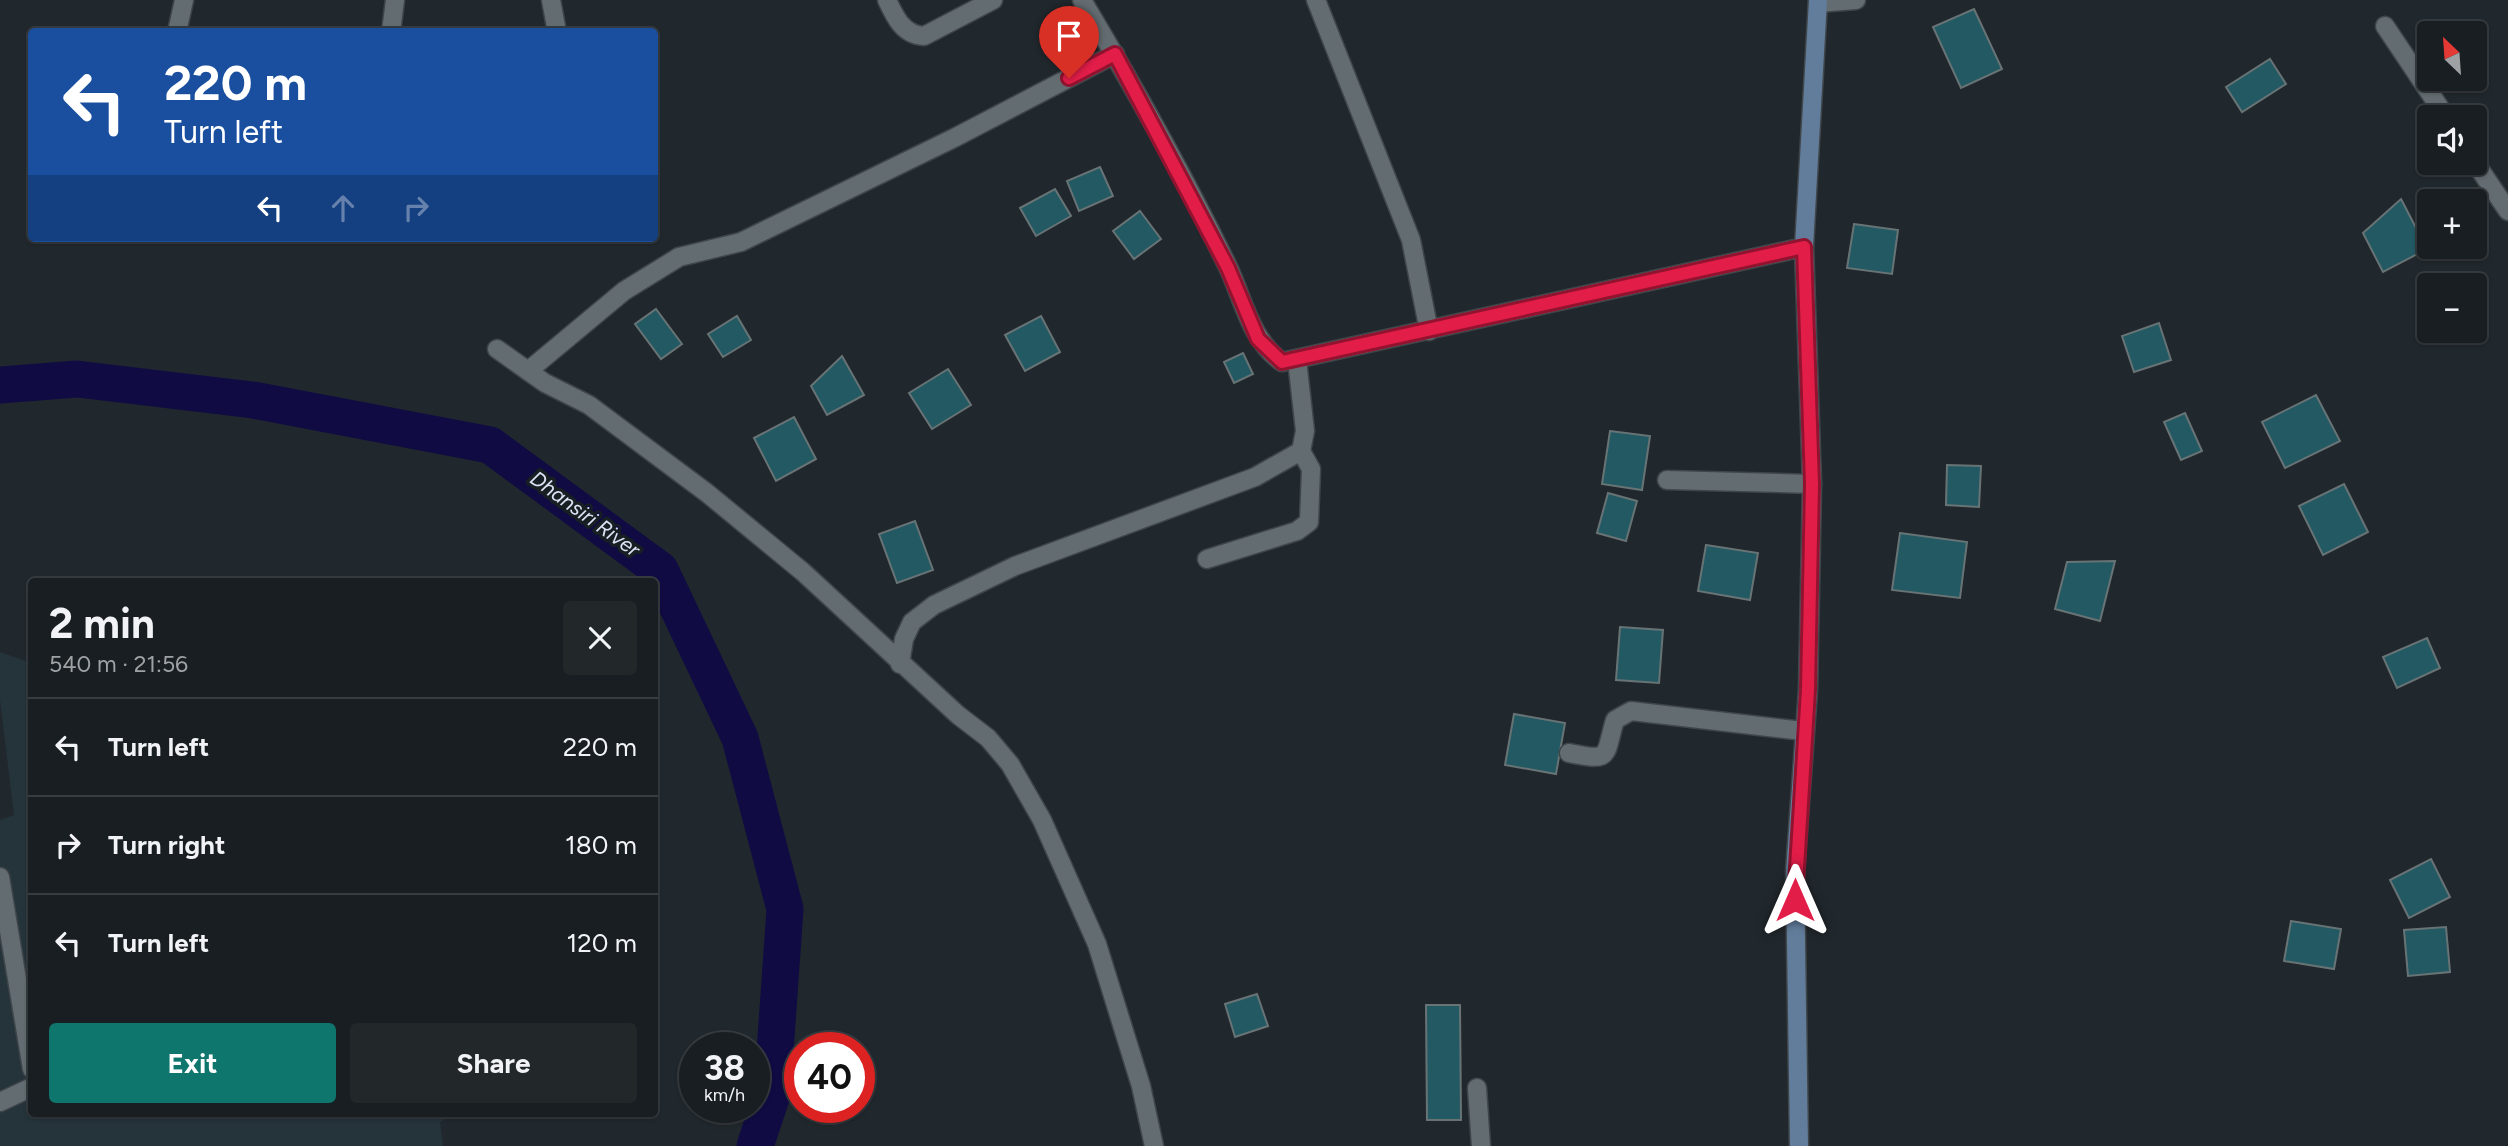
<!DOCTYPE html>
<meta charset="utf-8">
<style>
:root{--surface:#191e22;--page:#22272a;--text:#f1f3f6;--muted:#9fa2a5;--line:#373c40;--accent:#0f766e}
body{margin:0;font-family:Figtree,sans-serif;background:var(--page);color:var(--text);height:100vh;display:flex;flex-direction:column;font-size:26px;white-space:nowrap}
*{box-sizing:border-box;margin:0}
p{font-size:23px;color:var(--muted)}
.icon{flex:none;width:38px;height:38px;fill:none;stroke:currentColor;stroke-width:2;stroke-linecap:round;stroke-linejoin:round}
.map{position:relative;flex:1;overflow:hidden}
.side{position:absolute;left:28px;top:578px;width:630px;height:539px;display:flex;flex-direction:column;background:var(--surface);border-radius:7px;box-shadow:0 2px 5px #0004,0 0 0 2px var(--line)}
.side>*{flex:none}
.guide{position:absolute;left:28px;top:28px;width:630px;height:214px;border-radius:7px;box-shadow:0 2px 5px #0004,0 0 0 2px var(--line);background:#1a4fa0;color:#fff;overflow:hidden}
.needle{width:46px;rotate:335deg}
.buttons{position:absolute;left:2417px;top:21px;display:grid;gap:14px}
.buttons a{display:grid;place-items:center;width:70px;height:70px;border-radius:7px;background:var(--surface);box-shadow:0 2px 5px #0004,0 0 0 2px var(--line);font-size:35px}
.speed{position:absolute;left:679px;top:1032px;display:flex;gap:14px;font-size:35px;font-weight:700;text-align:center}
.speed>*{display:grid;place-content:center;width:91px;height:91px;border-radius:50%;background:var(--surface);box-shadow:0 2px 5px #0004,0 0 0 2px var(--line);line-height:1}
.speed small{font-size:18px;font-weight:400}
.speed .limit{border:10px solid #d22;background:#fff;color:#111}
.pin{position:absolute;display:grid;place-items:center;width:60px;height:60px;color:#fff;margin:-72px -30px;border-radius:50% 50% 50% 0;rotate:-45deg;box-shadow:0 0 7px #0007}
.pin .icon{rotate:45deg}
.me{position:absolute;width:77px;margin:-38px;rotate:0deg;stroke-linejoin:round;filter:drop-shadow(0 0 5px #0008)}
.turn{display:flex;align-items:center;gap:24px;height:147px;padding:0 21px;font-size:32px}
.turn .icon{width:91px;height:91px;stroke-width:2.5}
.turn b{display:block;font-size:49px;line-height:60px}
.lanes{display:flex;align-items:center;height:66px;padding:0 21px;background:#0003;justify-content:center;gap:35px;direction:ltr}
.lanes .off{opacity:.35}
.round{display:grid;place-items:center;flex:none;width:74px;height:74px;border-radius:7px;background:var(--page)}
.summary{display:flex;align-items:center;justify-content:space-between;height:119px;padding:0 21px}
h1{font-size:42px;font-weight:700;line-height:52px}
.button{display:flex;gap:14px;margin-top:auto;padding:14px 21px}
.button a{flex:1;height:80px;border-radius:7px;background:var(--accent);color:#fff;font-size:28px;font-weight:700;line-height:80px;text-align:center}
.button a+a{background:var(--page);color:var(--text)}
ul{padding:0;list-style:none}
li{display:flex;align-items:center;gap:21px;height:98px;padding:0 21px;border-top:2px solid var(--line)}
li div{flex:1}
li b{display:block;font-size:26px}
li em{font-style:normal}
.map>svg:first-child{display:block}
.built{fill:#25333b}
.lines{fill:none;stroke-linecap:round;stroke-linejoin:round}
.river{stroke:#100c43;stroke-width:37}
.building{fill:#225962;stroke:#687375;stroke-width:2}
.street-casing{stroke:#3f464a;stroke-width:21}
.secondary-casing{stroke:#3f464a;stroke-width:21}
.street{stroke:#636c71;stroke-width:18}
.secondary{stroke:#627d9b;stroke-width:18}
.route-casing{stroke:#92132f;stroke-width:18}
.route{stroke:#e11d48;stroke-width:12}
.labels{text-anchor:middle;stroke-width:7;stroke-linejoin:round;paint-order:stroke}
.water-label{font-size:21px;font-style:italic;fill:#dee1f4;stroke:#181f23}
</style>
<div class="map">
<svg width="2508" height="1146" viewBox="0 0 2508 1146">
<rect width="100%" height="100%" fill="#21282d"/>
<path class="built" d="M0,652L31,663L32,1113H459L440,1122L443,1146H0V820L14,815L0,700Z"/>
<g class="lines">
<path class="river" d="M0,385L77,379L253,400L490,445L660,570L740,738L785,909L772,1095L755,1146"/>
</g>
<g class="building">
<path d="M1974,9L2002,69L1961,88L1933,27Z"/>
<path d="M2270,59L2286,84L2242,112L2226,87Z"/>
<path d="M1100,167L1113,196L1079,211L1067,181Z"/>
<path d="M1055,189L1071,216L1036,236L1020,208Z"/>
<path d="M2401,199L2427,249L2383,272L2363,233Z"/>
<path d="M1140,211L1161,239L1134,259L1113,231Z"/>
<path d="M1854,224L1898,230L1892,274L1847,268Z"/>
<path d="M656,309L682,344L661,359L635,324Z"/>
<path d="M737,316L751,340L723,357L708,334Z"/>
<path d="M1041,316L1060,352L1025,371L1005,335Z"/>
<path d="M2159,323L2171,360L2134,372L2122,336Z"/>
<path d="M1243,353L1253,374L1234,383L1224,362Z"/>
<path d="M842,356L864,395L827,415L811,386Z"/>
<path d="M948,369L971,405L932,429L909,393Z"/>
<path d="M2316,395L2340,441L2285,468L2262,422Z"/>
<path d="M2185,413L2202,451L2181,460L2164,422Z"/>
<path d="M794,417L816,459L776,481L754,438Z"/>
<path d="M1610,431L1650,436L1642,490L1602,484Z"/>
<path d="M1947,465L1981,466L1979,507L1946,505Z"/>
<path d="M2344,484L2368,532L2323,555L2299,506Z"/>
<path d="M1608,493L1637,501L1626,541L1597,533Z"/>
<path d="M915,521L933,570L897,583L879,534Z"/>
<path d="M1900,533L1967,542L1960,598L1892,590Z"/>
<path d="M1706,545L1758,553L1750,600L1698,591Z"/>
<path d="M2115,561L2100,621L2055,609L2067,562Z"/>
<path d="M1620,627L1663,630L1659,683L1616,680Z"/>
<path d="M2427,638L2440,668L2397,688L2383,657Z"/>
<path d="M1514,714L1565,723L1556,774L1505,765Z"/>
<path d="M2431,859L2450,897L2409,918L2390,880Z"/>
<path d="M2291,921L2341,929L2334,969L2284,961Z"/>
<path d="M2446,927L2450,972L2408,976L2404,930Z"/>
<path d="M1257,994L1268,1026L1235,1037L1225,1004Z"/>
<path d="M1426,1005H1460L1461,1120H1427Z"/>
</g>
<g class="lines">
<g class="street-casing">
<g id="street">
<path d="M551,0L557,32"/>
<path d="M887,0C895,17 903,35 924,36L993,0"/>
<path d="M1082,0C1134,87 1184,176 1228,267C1244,301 1250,339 1282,362L1804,247"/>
<path d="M1316,0L1411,240L1429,331"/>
<path d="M1818,3L1856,0"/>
<path d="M2385,26L2446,117"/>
<path d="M177,32L184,0"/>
<path d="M391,32L395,0"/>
<path d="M2474,161L2508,211"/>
<path d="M497,349L545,383L589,405L707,493L803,572L958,715L988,738L1010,764L1042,820L1097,944L1141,1086L1154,1146"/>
<path d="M528,371L624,291L679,257L741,242L954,138L1115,54"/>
<path d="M1667,480L1812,484"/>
<path d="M1207,559L1297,531L1309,522L1311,469L1301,451"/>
<path d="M900,664L904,639L912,622L934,605L1015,566L1255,477L1301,451L1305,431L1297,360"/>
<path d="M1569,753C1612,762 1604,757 1615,720L1631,711L1803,731"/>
<path d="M0,877L32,1069"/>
<path d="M1477,1088L1481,1146"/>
<path d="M0,1102L32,1087"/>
</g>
</g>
<g class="secondary-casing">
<path id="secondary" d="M1799,1146L1795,872L1808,690L1812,484L1804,247L1818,0"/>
</g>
<use href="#street" class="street"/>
<use href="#secondary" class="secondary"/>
</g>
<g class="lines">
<g class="route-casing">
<path id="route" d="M1069,78L1115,54L1228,268L1258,339L1282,362L1804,247L1812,484L1808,690L1795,900"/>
</g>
<use href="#route" class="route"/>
</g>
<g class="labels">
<g class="water-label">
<text transform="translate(585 514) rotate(36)" y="7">Dhansiri River</text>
</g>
</g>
</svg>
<div class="buttons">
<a><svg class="needle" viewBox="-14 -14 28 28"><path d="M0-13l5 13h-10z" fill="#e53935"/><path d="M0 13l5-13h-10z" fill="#9fa2a5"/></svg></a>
<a><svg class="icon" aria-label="sound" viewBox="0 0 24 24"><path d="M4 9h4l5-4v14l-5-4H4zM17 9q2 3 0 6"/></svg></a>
<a>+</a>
<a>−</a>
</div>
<div class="speed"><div>38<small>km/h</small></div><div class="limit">40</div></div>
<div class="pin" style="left:1069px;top:78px;background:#d93025"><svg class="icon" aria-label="arrive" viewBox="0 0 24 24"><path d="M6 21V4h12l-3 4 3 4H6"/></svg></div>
<svg class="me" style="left:1795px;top:900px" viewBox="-20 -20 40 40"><path d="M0-17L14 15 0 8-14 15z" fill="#e11d48" stroke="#fff" stroke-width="4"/></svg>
<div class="guide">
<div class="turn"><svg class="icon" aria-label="left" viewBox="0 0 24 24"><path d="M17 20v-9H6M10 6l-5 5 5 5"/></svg><div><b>220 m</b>Turn left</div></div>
<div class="lanes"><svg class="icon" aria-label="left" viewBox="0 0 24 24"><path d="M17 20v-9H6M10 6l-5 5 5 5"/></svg><svg class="icon off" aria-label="ahead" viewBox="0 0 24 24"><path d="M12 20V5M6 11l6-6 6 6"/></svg><svg class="icon off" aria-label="right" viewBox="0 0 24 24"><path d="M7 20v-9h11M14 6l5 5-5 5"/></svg></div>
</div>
<section class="side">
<div class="summary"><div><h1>2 min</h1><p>540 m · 21:56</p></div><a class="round"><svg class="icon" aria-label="close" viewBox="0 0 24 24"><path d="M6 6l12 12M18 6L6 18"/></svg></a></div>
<ul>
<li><svg class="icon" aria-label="left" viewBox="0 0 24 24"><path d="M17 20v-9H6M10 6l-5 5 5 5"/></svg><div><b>Turn left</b></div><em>220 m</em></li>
<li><svg class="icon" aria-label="right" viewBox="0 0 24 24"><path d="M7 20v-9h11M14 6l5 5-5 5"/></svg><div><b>Turn right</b></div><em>180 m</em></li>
<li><svg class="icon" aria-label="left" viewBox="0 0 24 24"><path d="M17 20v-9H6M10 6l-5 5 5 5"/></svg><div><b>Turn left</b></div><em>120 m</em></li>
</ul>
<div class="button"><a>Exit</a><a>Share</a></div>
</section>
</div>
